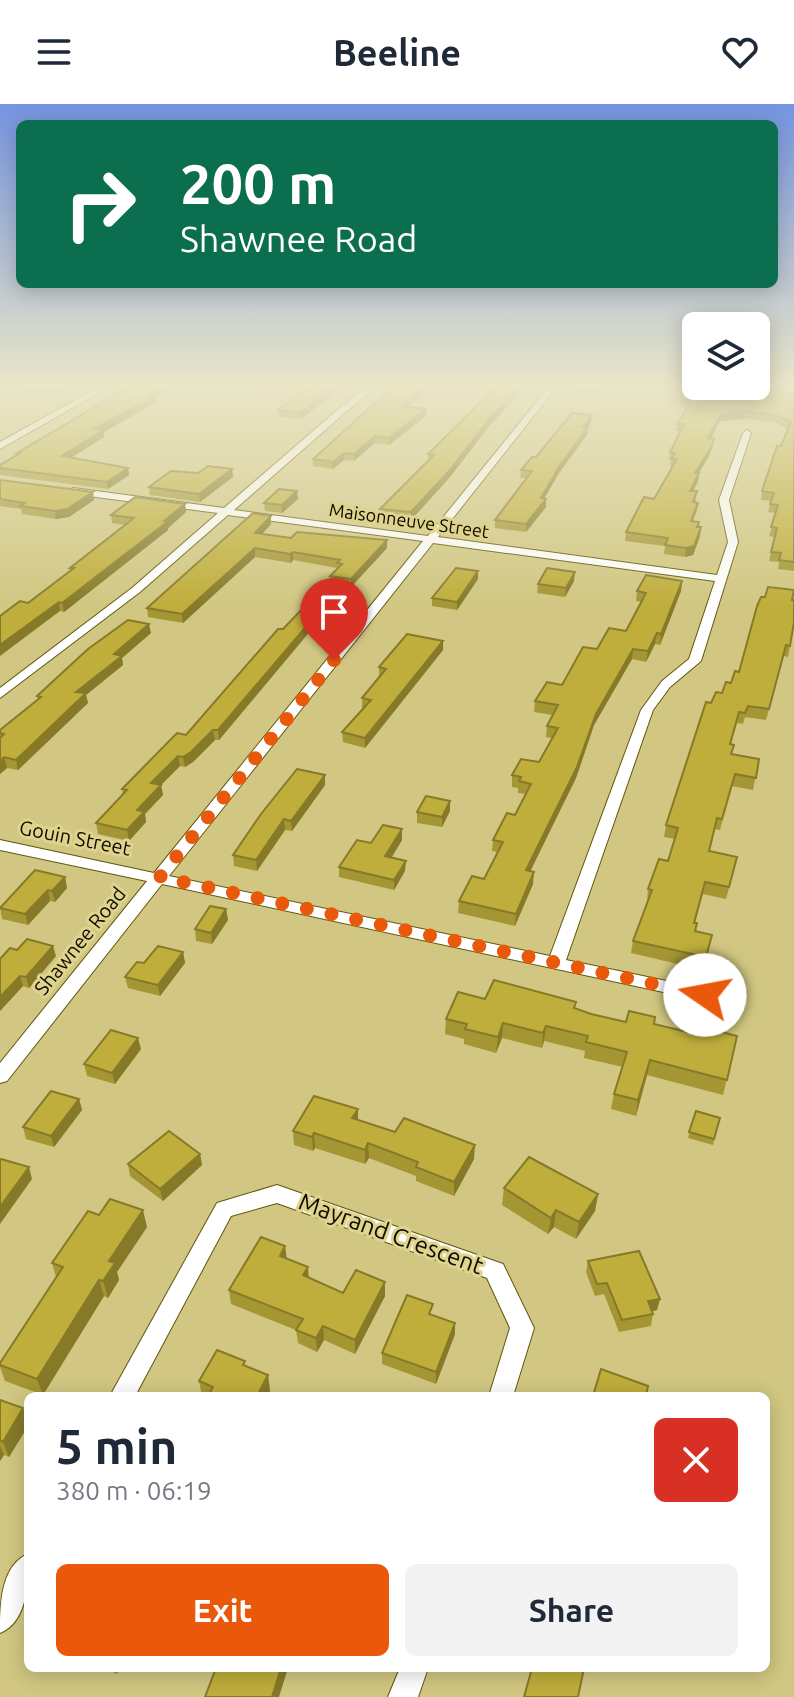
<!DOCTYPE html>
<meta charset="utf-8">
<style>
:root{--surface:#fff;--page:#f2f2f3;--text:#1f2937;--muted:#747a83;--accent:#ea580c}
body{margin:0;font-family:Ubuntu,sans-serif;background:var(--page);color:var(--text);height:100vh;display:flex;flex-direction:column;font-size:30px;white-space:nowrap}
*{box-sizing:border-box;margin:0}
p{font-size:26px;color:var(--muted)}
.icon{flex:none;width:44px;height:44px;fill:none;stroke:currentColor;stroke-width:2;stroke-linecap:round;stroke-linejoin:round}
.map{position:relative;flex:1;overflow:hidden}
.side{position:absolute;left:24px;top:1288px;width:746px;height:280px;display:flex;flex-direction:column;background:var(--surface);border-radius:12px;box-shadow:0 4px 20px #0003}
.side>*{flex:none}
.banner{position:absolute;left:16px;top:16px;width:762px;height:168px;border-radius:12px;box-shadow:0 4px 20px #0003;background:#0b6e4f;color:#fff;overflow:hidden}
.fabs{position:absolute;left:682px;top:208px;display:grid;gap:16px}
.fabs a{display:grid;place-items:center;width:88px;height:88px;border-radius:12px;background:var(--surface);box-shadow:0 4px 20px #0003;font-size:40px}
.pin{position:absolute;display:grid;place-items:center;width:68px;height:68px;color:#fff;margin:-82px -34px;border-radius:50% 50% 50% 0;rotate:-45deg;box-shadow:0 0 8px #0007}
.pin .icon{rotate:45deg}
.me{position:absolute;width:88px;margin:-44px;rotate:282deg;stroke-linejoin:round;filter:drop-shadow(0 0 6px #0008)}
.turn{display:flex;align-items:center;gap:28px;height:168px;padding:0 32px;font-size:36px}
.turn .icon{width:104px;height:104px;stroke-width:2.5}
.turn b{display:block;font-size:56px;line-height:68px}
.round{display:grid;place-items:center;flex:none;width:84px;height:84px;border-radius:12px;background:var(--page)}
.head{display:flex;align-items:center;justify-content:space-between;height:136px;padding:0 32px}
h1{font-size:48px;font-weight:700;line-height:60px}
.action{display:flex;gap:16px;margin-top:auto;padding:16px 32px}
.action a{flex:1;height:92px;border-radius:12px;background:var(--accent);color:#fff;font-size:32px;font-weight:700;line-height:92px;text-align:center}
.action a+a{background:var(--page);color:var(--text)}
header{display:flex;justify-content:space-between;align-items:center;height:104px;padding:0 32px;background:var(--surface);font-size:36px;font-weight:700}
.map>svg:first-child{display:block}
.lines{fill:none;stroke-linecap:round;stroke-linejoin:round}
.minor-casing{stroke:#60560a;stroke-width:2}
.tertiary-casing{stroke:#60560a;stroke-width:2}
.minor{fill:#fff;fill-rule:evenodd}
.tertiary{fill:#fff;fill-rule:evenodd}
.wall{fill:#a49633}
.shaded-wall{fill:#867a29}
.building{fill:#bfae3b;stroke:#867a29;stroke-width:2}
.route{stroke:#ea580c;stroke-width:14;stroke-dasharray:0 25.2}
.labels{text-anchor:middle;stroke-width:6;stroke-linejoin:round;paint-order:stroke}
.far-street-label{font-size:18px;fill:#100b00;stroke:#ded48e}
.street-label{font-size:20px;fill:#100b00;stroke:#ded48e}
.near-street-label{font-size:24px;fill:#100b00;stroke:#ded48e}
</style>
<header><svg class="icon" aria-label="menu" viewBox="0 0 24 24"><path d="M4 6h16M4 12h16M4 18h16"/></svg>Beeline<svg class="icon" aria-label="heart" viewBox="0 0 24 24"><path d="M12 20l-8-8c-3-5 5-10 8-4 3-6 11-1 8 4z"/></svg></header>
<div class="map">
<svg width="794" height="1593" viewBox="0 0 794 1593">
<rect width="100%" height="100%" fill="#d1c782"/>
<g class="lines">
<g class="minor-casing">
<g id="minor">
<path d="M104,280H114L0,345V338Z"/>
<path d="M372,280H381L348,306L234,406L428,432L551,280H559L438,433L717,471L728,438L719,396L743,329L747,326L751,329L729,396L738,438L701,557L670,583L653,606L566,856L705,885L711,887L714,891L711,895L705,897L162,780L7,977L0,979V959L147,777L0,746V736L154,769L423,437L228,411L140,488L0,594V584L132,484L218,409L73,390L68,387L73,384L224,404L342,302ZM433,439L715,477L689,555L662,577L641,606L550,852L169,772Z"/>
<path d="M277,1081L503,1160L534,1224L513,1292H489L510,1224L487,1174L277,1099L231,1112L135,1292H110L217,1099Z"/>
<path d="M28,1450C28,1476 29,1517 0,1529C0,1502 0,1462 28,1450Z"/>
<path d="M400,1564H428L418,1593H388Z"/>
</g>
</g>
<g class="tertiary-casing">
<path id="tertiary" d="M777,280H794V285L778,282Z"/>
</g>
<use href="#minor" class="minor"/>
<use href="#tertiary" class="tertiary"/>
</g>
<g class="wall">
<path d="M0,280H74L54,291L0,285Z"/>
<path d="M313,280L301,315L279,313L278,306Z"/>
<path d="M462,280H528L490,321L450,373L411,416L380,412V405L428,356V350L492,287H489V283Z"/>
<path d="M608,280L600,292L577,290L578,284Z"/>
<path d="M767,281L782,283L781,288L794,290V467L778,465L779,458L769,457L775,433L769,432L776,409L768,408L771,397L761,396L762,387L788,325L775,318L744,315L720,317L711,335H714L709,352L699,369L698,377L693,387L696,396L695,399H698L697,407L693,417L699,418V423H701L700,432L693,451L685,453L664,450L665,442L625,437L626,428L654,395L672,363L670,362L671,356H669L670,348L680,328L676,327L677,320L687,304L679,299L680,292Z"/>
<path d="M157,293L158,297L104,328V333L72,353L128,364L129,371L108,385L0,371V361L18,351L17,349Z"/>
<path d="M409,303L426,305V312L389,341L375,339L354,357L344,356L333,365L313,362V355Z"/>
<path d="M592,311L591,318L588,323L587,331L559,369L544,394L546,403L526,428L495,424V416L526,374H520L521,366Z"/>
<path d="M232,365L233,373L200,398L150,391L149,383L198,369Z"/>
<path d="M0,376L93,388L94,396L69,413L56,415L22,410L21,405L0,402Z"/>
<path d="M298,395L282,409L265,407L264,399Z"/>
<path d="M185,400L186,408L168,424V426L64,508L28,499L70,467V464L125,421L112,419L111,411Z"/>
<path d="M271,412V420L262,430L291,434L387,436V444L351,483L331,480L330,472L337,464L293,456L291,459L255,453L183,519L148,513L147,504Z"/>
<path d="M478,475L457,506L432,502V494Z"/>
<path d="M574,477L565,493L537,489L538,480Z"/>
<path d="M682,477L681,487L660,541L655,540L646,558L632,555L594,621L576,674L530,767L533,780L515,822L458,809L459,797L484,775L497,748L492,747L493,736L515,711L526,690L518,689V684L512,683V671L539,658L552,634L546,633L547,622L552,611L534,608L535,597L562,581L597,545L626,527L641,498L636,497L637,487Z"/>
<path d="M792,496L790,542L788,553L784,552L766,616L745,613L743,620L737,619L731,640L734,641L732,650L759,655L753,686L732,682L720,726L715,725L710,747L734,765L726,795L703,790L695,819H697L696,827L709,843L703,866L631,849L633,837L647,797L648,785L668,757L675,735L664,733L666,721L711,599L731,579Z"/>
<path d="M321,514L219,636H215L193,658L185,663L180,662L161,681L163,691L145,710L146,718L129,737L98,730L96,719L123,691L122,685L186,631L283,525Z"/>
<path d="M151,529L122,554L123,561L86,591L88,599L18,666L7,664L0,670V626L38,596L37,592Z"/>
<path d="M443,537V546L365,644L343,638L342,628L363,604H362V594L379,572V563Z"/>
<path d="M325,671V681L292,727L285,726L257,767L234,762L233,751Z"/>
<path d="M450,697V707L442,723L417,719V708Z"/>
<path d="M402,725V736L391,754L405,767L394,786L339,773V763L371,739Z"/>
<path d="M65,773L67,784L55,798L50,797L28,821L2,815L0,803Z"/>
<path d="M226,805L228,816L212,840L196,837L195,825Z"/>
<path d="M17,846L56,852L29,884L23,882L0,907Z"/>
<path d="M183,848L185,859L160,892L128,884L125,873L144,859Z"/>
<path d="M485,895L575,904L591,910L626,918L654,920L696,930L737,932L723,991L647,971L636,1012L611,1005L614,990L623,963L584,954L585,947L544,937L542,944L502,934L496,949L464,940V935L445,930L446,915Z"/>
<path d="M141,945L115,980L87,972L84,960Z"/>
<path d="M79,995L82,1006L54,1043L26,1035L23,1023Z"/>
<path d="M696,1007L720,1014L713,1041L688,1034Z"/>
<path d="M358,1016L474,1055L454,1092L416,1077V1072L369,1054L365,1060L315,1044L313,1047L294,1041L293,1027Z"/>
<path d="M200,1050L202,1061L163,1097L130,1072L128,1060Z"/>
<path d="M504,1084L598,1090L595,1107L576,1135L554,1123L548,1130L502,1101Z"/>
<path d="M99,1111L147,1123L117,1168L119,1176L108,1194L104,1192L43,1291L5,1277L0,1263V1259L56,1173L52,1159Z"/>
<path d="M285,1142L286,1155L309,1174L343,1189L385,1192L355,1250L324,1236L317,1248L298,1239L296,1226L231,1200L229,1186Z"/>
<path d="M588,1157L660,1195L657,1206L652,1207L653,1210L651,1222L619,1228L604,1190L595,1192L586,1168Z"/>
<path d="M455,1230L436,1280L382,1260V1249Z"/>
<path d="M246,1263L268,1271L270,1287L267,1292H202L199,1277Z"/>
<path d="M0,1296L28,1317V1322L9,1353L4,1351L0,1357Z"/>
<path d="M103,1564H120L117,1570Z"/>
</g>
<g class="shaded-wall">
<path d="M62,280H74L54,291L53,285Z"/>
<path d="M168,280H180L157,293L158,297L104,328V333L63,359L62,352L95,325L151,290Z"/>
<path d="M338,280H347L301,315L300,309Z"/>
<path d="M426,280H433L402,308L403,302Z"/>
<path d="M524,280H528L490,321L450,373L411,416V408L490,314Z"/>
<path d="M604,280H608L600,292L601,286Z"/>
<path d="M426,305V312L389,341V334Z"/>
<path d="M745,307L744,315L720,317L707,342L708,334L721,310Z"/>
<path d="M592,311L591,318L583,330V323Z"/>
<path d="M588,323L587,331L559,369L540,402L541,394L560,361Z"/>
<path d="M375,332V339L354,357V350Z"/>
<path d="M714,335L709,352L694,377L695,369Z"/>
<path d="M344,349V356L333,365V358Z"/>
<path d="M128,364L129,371L108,385L107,378Z"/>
<path d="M232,365L233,373L200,398L199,390Z"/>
<path d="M699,369L698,377L689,395L690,387Z"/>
<path d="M297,387L298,395L282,409V401Z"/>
<path d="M93,388L94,396L69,413L56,415L55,407Z"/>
<path d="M546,395V403L526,428V420Z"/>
<path d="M185,400L186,408L168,424V426L64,508L62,499Z"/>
<path d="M271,412V420L256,437L255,429Z"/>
<path d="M701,423L700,432L693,451L685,453L686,444Z"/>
<path d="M387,436V444L351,483V475Z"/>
<path d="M255,444V453L183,519L182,510Z"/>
<path d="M293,448V456L291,459L290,450Z"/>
<path d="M478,467V475L457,506V498Z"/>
<path d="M575,468L574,477L565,493L566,484Z"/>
<path d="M682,477L681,487L660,541L661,530Z"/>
<path d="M59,498L60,507L0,552V541Z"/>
<path d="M321,505V514L219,636L218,626Z"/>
<path d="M149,520L151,529L122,554L123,561L86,591L88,599L18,666L16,656L76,588L114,550Z"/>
<path d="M657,529L655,540L646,558L648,547Z"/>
<path d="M443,537V546L365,644V634Z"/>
<path d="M633,545L632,555L594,621L576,674L525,778L526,766L596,610Z"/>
<path d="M213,626L215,636L193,658L185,663L183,653Z"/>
<path d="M178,652L180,662L153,689L151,679Z"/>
<path d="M4,653L7,664L0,670V657Z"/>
<path d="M325,671V681L292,727L291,717Z"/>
<path d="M161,681L163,691L145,710L146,718L129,737L127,726L137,706Z"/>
<path d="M450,697V707L442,723V713Z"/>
<path d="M284,715L285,726L257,767L256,756Z"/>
<path d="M402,725V736L386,763L385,752Z"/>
<path d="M406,757L405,767L394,786V776Z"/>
<path d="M534,768L533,780L515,822L516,810Z"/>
<path d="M65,773L67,784L55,798L52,787Z"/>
<path d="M48,786L50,797L28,821L25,810Z"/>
<path d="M226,805L228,816L212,840L211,829Z"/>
<path d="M53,842L56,852L29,884L26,873Z"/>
<path d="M183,848L185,859L160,892L158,881Z"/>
<path d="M20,872L23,882L0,907V893Z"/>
<path d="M503,919L502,934L496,949L498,933Z"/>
<path d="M546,922L544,937L542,944L543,929Z"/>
<path d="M138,934L141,945L115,980L112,969Z"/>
<path d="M650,956L647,971L636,1012L638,996Z"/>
<path d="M79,995L82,1006L54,1043L51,1032Z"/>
<path d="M358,1005V1019L352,1014Z"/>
<path d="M314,1029L315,1044L313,1047L312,1033Z"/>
<path d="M368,1039L369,1054L365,1060V1046Z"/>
<path d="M475,1041L474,1055L454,1092V1078Z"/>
<path d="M200,1050L202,1061L163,1097L160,1085Z"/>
<path d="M29,1063L32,1075L0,1120V1103Z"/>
<path d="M598,1090L595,1107L576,1135L579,1118Z"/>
<path d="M143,1106L147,1123L117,1168L119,1176L108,1194L103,1177L109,1157Z"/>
<path d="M556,1106L554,1123L548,1130L551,1114Z"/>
<path d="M285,1142L287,1156L280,1152Z"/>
<path d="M308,1163L309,1177L303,1171Z"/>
<path d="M99,1176L104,1192L43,1291L37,1275Z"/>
<path d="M385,1178V1192L355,1250V1236Z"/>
<path d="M660,1195L657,1206L645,1209L648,1197Z"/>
<path d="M455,1219V1230L436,1280V1268Z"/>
<path d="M323,1222L324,1236L317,1248L316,1234Z"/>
<path d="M268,1271L270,1287L267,1292H257Z"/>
<path d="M23,1304L28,1317V1322L9,1353L3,1338Z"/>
<path d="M0,1342L4,1351L0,1357Z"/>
<path d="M281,1564H288L279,1593H272Z"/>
</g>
<g class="building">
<path d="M12,280H62L53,285Z"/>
<path d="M134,280H168L151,290H157L95,325L103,326L62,352L128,364L107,378L0,364V361L20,349H17Z"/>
<path d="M313,280H338L300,309L278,306Z"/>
<path d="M396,280H426L403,302L426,305L389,334L375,332L354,350L344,349L333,358L313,355Z"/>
<path d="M491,280H524L490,314L450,366L411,408L380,405L434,351L428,350L498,281Z"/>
<path d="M581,280H604L601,286L578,284Z"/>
<path d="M688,280H696V282H756V280H767L782,283L779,288L794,290V458L779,456L781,449L771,448L777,424L771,423L778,401L770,400L774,389L762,387L777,342H781L791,318L776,311L745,307L721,310L708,334L714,335L711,344L695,369H699L690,387H697L693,398L698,399L691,417L699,418L697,423H701L694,442L686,444L665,441L668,434L626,428L644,393L654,395L677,355H671L675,349L670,348L684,320H677L690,299L680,292Z"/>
<path d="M572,309L592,311L583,323H588L560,361L541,394L546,395L526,420L495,416L532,367L521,366L532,353H536Z"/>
<path d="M208,362L232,365L199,390L149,383L171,367L198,369Z"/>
<path d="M0,376L93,388L67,405L55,407L20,402L25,399L0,395Z"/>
<path d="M279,385L297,387L282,401L264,399Z"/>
<path d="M135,393L185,400L164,417L167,418L62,499L59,498L0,541V512L20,497L28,499L74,464H70L134,414L111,411Z"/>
<path d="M253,409L271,412L255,429L291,434L297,428L387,436L351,475L330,472L342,460L337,459L340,456L293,448L290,450L255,444L182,510L147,504Z"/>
<path d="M456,464L478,467L457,498L432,494Z"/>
<path d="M547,464L575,468L566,484L538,480Z"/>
<path d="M646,471L682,477L661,530L657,529L648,547L633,545L596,610L577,663L526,766L534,768L516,810L459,797L472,772L484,775L503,738L493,736L507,709L515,711L531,680L519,677L521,673L512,671L521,655L539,658L558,624L547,622L558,601L535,597L547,578L562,581L583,543L597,545L609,524L626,527L646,489L637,487Z"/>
<path d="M768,483L794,486L792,496H794V518L790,542L786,541L769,605L748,602L745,609L739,608L730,640L734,641L731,650L759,655L756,674L735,670L722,715L717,714L709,747L737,753L729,783L705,778L694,819H697L695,827L712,831L706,853L633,837L652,786L648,785L659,755L668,757L678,724L666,721L706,598L711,599L716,588L722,589L726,578L731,579L735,567L739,568L757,502L761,493H765Z"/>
<path d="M304,503L321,505L218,626H213L191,648L183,653L178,652L151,679L161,681L137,706L144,708L127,726L96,719L127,686L122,685L177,629L186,631L278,525H283Z"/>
<path d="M128,516L149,520L114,550L122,552L76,588L86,589L16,656L4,653L0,657V634L4,630L0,629V626L41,593L37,592L88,545Z"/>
<path d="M407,530L443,537L365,634L342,628L371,596L362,594L386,565L379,563Z"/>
<path d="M297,665L325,671L291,717L284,715L256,756L233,751L261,710Z"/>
<path d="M426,692L450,697L442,713L417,708Z"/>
<path d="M383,721L402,725L385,752L406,757L394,776L339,763L357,736L371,739Z"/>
<path d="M35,766L65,773L52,787L48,786L25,810L0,804Z"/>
<path d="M210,802L226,805L211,829L195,825Z"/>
<path d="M27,835L53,842L26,873L20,872L0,893V855L10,844L17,846Z"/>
<path d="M158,842L183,848L158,881L125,873L137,858L144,859Z"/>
<path d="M494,876L576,898L574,904L591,910L626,918L629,907L655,913L654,920L696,930L698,922L737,932L727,976L650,956L638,996L614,990L627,948L586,938L588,932L546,922L543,929L503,919L498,933L465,925L467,920L446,915L458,888L485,895Z"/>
<path d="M111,926L138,934L112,969L84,960Z"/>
<path d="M51,987L79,995L51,1032L23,1023Z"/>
<path d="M314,992L358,1005L352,1014L395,1028L404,1014L475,1041L454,1078L416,1063L418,1058L368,1039L365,1046L314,1029L312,1033L293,1027Z"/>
<path d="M696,1007L720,1014L714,1035L689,1028Z"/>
<path d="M169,1027L200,1050L160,1085L128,1060Z"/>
<path d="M529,1053L598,1090L579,1118L556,1106L551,1114L504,1084Z"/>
<path d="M1,1055L29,1063L0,1103V1056Z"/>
<path d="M110,1095L143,1106L109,1157L115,1159L103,1177L99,1176L37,1275L0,1261V1259L63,1163L52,1159L88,1107L99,1111Z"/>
<path d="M261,1133L285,1142L280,1152L308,1163L303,1171L343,1189L356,1166L385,1178L355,1236L323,1222L316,1234L296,1226L303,1215L229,1186Z"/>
<path d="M639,1147L660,1195L648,1197L653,1210L622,1216L607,1179L597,1180L588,1157Z"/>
<path d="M407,1191L433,1200L429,1210L455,1219L436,1268L382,1249Z"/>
<path d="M217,1246L245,1257L243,1261L268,1271L257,1292H208L213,1283L199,1277Z"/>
<path d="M601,1265L648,1282L646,1292H593Z"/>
<path d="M0,1296L23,1304L3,1338L0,1336Z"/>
<path d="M216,1564H281L272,1593H205Z"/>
<path d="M532,1564H584L578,1593H524Z"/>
</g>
<linearGradient id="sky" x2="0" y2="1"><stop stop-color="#7494e0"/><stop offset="0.56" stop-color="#eae6c7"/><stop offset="1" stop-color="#eae6c7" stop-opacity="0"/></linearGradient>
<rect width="794" height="503" fill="url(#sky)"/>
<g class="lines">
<path class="route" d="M334,556L160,773L705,891"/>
</g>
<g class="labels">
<g class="far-street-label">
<text transform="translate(409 417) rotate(8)" y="6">Maisonneuve Street</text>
</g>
<g class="street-label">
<text transform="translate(75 734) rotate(11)" y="7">Gouin Street</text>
<text transform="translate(80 837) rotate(-51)" y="7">Shawnee Road</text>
</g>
<g class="near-street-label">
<text transform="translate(391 1130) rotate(20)" y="8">Mayrand Crescent</text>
</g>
</g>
</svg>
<div class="fabs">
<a><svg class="icon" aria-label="layers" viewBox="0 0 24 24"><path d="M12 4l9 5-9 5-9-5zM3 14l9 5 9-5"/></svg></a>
</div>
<div class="pin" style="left:334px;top:556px;background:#d93025"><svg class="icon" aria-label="arrive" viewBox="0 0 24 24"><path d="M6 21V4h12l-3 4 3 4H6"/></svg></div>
<svg class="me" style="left:705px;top:891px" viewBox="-20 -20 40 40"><circle r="19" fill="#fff"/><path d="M0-13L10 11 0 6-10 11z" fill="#ea580c"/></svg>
<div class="banner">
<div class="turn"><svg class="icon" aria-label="right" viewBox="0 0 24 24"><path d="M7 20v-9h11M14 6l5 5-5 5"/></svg><div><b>200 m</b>Shawnee Road</div></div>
</div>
<section class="side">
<div class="head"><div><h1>5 min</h1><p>380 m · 06:19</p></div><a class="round" style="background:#d93025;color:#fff"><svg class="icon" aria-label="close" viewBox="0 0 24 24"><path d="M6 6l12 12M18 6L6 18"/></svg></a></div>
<div class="action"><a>Exit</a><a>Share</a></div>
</section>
</div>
